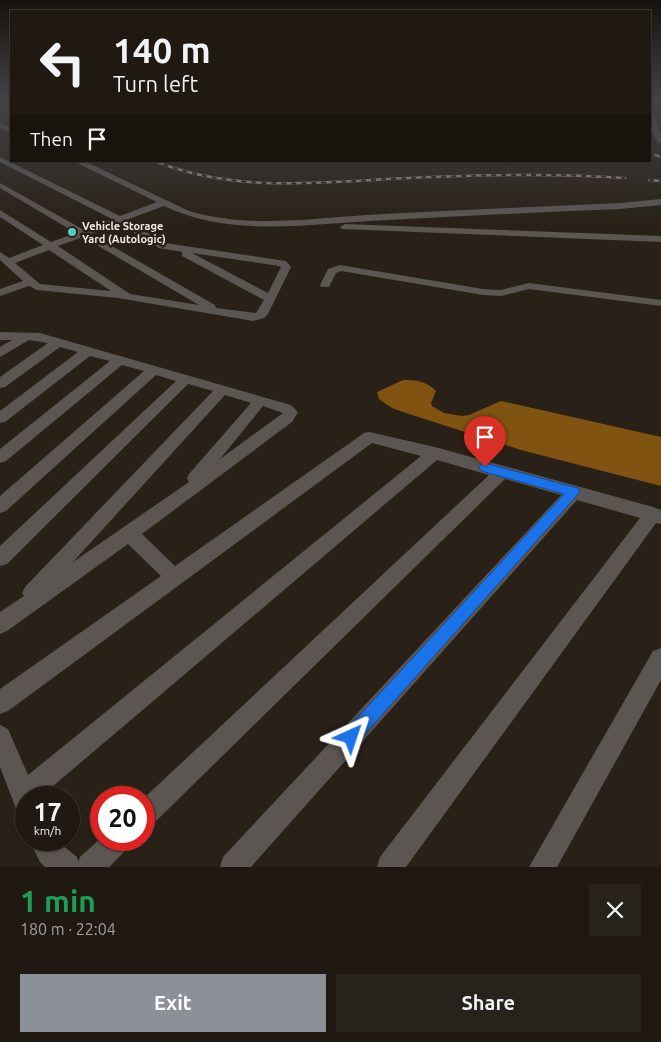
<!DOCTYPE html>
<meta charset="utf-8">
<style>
:root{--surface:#1f1911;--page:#27221a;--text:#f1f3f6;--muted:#a1a09f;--line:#3c3831;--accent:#8c9099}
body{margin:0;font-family:Ubuntu,sans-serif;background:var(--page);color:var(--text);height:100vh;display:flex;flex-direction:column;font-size:19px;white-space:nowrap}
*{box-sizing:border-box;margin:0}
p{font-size:16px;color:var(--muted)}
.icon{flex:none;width:28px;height:28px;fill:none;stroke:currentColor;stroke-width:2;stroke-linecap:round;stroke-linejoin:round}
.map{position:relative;height:867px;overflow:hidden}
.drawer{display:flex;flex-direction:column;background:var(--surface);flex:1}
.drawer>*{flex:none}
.top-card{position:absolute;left:10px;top:10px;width:641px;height:152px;border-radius:0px;box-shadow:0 1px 4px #0004,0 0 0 1px var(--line);background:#1f1911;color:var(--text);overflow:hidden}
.speed{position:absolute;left:15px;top:786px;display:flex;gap:10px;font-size:25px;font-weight:700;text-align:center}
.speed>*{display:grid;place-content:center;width:65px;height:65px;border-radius:50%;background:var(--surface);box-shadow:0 1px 4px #0004,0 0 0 1px var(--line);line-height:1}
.speed small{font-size:12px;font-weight:400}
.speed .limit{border:8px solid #d22;background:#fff;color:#111}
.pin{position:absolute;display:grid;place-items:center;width:42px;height:42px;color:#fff;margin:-51px -21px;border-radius:50% 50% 50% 0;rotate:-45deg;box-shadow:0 0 5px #0007}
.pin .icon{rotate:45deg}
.me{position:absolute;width:55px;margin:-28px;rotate:42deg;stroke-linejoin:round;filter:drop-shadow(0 0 4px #0008)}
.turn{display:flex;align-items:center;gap:18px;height:105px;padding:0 20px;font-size:22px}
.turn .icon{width:65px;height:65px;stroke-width:2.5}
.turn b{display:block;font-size:35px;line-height:42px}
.then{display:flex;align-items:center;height:48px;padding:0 20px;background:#0003;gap:10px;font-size:19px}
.round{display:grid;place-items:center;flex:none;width:52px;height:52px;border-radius:0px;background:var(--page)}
.headline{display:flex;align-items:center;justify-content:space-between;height:85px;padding:0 20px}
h1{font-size:30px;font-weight:700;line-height:38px;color:#1e9e55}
.button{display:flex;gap:10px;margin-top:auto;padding:10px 20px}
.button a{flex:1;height:58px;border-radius:0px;background:var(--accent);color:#fff;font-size:20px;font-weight:700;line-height:58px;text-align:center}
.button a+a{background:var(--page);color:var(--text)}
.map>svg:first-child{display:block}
.water{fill:#815311}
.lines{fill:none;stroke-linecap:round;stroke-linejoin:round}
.minor{fill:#5b5652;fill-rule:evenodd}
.rail-casing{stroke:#938c84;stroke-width:2.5}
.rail{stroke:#292117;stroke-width:2;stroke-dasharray:5;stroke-linecap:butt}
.route{fill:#1a73e8;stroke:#114b97}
.poi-dot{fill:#54cdc8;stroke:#292117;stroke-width:2}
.labels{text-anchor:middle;stroke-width:5;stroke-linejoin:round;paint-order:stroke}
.far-poi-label{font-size:11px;font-weight:bold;fill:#f2ece6;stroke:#292117;text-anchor:start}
</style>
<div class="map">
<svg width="661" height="867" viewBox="0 0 661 867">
<rect width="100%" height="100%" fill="#292117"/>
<path class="water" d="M403,380C415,380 427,381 436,391L431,403L432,406L444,413L462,416L469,415L501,401L661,437V486L521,450L403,412L392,408L379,399L377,392Z"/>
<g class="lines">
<g class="minor">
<path d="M650,110L653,112L661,135V144C651,138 650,121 650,110Z"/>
<path d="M0,123L11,128V133L0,128Z"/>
<path d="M0,157L120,216L157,202L73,161H84L189,211C246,228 308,219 366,215C451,210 535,207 620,203L661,199V205L620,209C543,212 466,216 388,220C314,223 233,239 164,206L126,220L165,243L286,261L291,267L268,314L264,318L253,321L118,298L37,290L29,286L0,296V289L23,281L0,260V252L9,258L43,245L0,217V210L51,242L76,233L0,188V183L84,230L112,219L0,162ZM118,223L159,248L182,252V256L264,300L256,313L216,308L215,305L91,234ZM83,237L199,305L130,294L58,246ZM49,250L111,291L40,284L15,263ZM192,253L279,266L281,267L268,293Z"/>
<path d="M345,224L661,236V242L342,229L340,227Z"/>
<path d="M340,265L483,289L501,290L529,283L661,300V306L529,289L501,296L483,295L341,271L336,273L329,287H321L320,285L328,269Z"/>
<path d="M0,332L40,333L291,405L298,412L292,422L142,534L175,566L364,433L369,432L435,447L653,507L661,510V524L656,523L406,867H377L380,857L640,518L577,500L251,867H220L223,857L561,495L505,479L153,824L144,828V798L489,475L437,460L39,798H26V815L17,811L0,767V725L8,729L28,775L421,456L372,443L8,711L0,714V689L161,576L128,544L7,631L0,634V612L24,596L22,593L25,587L213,391L188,384L7,564L0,566V546L176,381L156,375L6,511L0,513V496L144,371L122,365L6,461L0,463V449L110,361L90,356L5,422L0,423V411L78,352L60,347L5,387L0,388V377L48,343L29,340L0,357V347L12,340H0ZM225,395L251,403L189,474L187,478L189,482L73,562ZM263,406L283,413L220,459Z"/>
<path d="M661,648V680L557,867H529L653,651Z"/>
<path d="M101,838V840H131L127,849L109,867H45L40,862L29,840H56L77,857L78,862L80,857Z"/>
</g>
<g class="rail-casing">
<g id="rail">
<path d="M650,153L661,157"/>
<path d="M154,161C238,194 321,182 409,178C481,175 553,173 625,178"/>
<path d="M649,180L661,181"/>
</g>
</g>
<use href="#rail" class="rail"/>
</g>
<linearGradient id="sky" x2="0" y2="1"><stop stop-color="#17120d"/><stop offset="0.45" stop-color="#434347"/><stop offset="1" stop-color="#434347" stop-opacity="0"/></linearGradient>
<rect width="661" height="223" fill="url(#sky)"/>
<path class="route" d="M485,463L574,487L578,488L580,492L357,743L351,746L345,743L342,737L345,731L564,494L481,471L479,467L481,464Z"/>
<circle class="poi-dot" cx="72" cy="232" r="5"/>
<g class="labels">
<g class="far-poi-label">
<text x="82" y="230">Vehicle Storage<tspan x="82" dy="13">Yard (Autologic)</tspan></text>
</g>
</g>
</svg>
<div class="speed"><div>17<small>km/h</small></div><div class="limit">20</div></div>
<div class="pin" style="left:485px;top:467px;background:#d93025"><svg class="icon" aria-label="arrive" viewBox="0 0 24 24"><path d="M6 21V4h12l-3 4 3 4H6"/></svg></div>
<svg class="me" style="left:351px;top:737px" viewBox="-20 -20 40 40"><path d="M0-17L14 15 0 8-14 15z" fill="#1a73e8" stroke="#fff" stroke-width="4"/></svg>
<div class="top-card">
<div class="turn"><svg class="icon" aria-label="left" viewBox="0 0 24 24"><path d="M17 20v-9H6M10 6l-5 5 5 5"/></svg><div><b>140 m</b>Turn left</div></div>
<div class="then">Then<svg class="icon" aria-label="arrive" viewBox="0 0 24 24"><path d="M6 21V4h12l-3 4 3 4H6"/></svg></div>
</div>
</div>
<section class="drawer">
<div class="headline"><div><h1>1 min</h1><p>180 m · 22:04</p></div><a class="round"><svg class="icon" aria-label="close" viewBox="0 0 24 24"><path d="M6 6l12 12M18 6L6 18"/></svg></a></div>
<div class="button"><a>Exit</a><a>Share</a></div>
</section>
